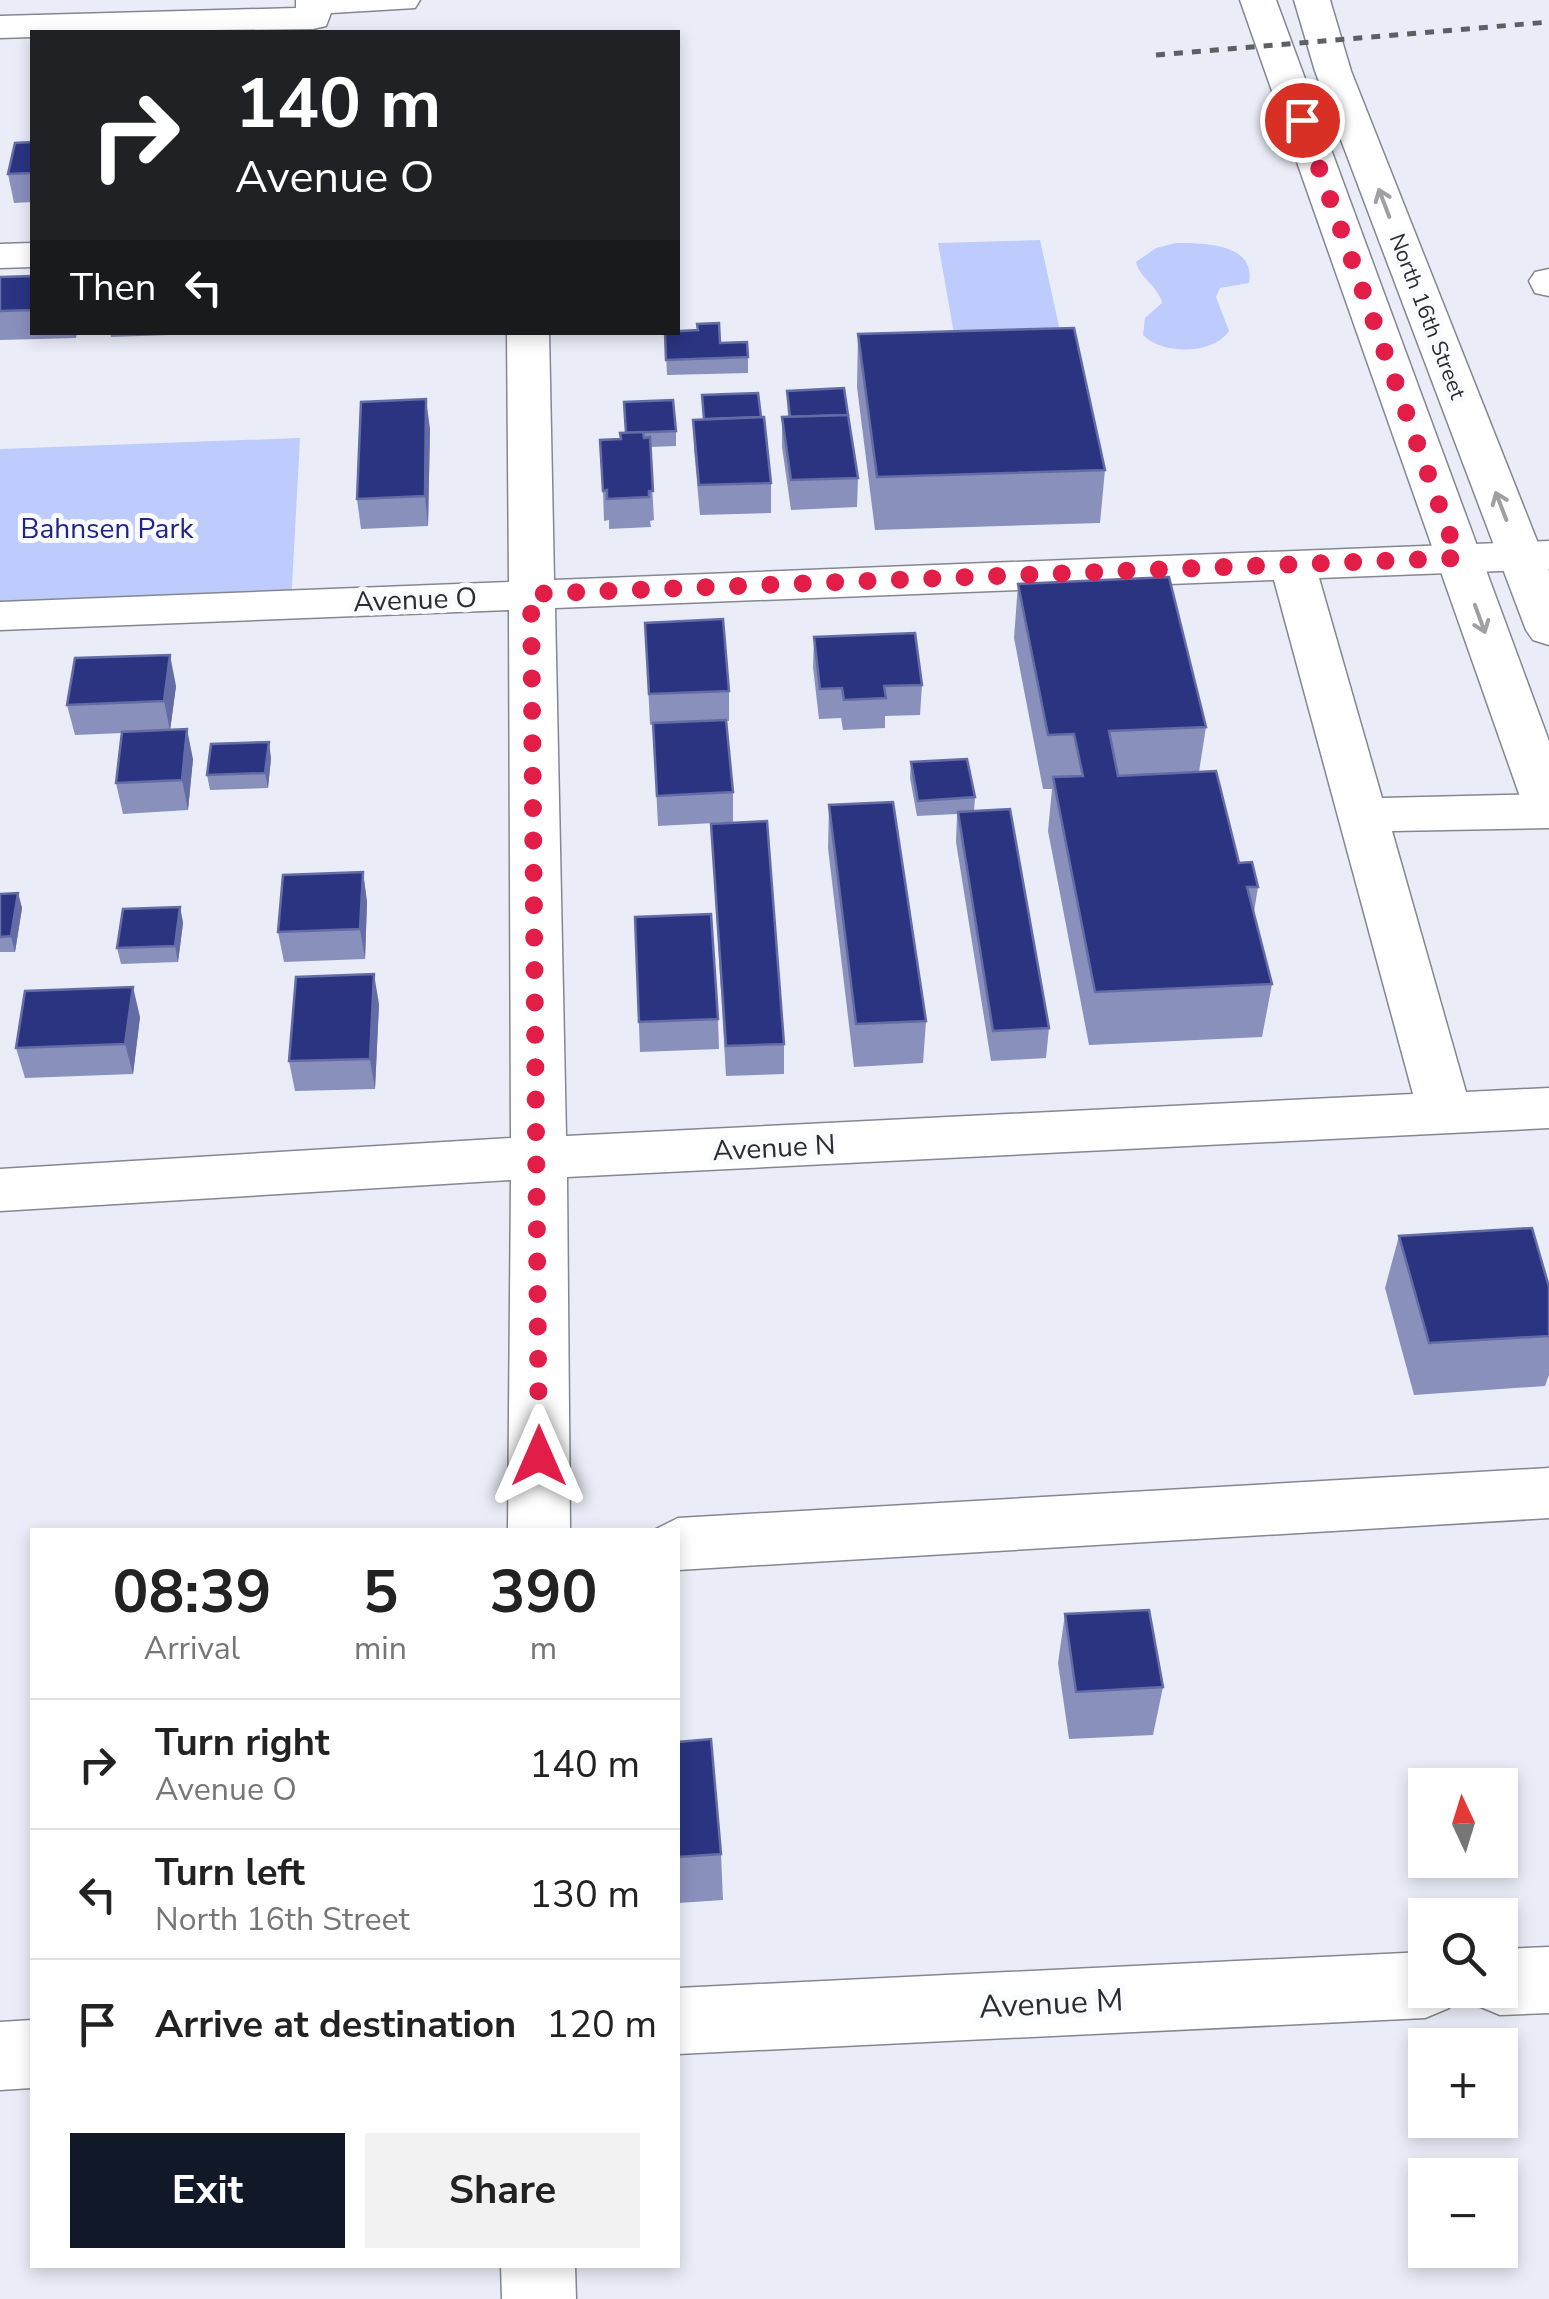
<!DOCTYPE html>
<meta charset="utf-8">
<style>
:root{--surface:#fff;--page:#f2f2f2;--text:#222;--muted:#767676;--line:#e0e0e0;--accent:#111827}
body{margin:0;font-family:"Nunito Sans",sans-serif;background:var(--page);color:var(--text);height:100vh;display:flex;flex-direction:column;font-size:38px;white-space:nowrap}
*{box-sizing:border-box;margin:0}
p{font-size:32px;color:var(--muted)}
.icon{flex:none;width:55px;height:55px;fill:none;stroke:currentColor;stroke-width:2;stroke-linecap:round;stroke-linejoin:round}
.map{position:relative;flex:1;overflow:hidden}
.drawer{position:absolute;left:30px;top:1528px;width:650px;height:740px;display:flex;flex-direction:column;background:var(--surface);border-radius:0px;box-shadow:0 5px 15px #0003}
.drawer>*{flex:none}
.top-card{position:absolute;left:30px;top:30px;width:650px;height:305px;border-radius:0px;box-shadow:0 5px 15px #0003;background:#202124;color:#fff;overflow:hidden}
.needle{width:65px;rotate:356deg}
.buttons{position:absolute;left:1408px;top:1768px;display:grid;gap:20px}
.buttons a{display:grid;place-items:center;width:110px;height:110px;border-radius:0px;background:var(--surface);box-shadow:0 5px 15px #0003;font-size:50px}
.pin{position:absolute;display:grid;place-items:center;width:85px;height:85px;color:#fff;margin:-42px;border:5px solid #fff;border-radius:50%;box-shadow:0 2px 10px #0007}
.me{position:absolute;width:110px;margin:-55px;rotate:0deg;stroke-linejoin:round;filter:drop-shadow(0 0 8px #0008)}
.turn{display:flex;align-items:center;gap:35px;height:210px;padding:0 40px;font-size:45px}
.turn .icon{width:130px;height:130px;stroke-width:2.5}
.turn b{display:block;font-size:70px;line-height:85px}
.then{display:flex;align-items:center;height:95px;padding:0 40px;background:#0003;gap:20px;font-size:38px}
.eta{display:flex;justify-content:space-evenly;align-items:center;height:170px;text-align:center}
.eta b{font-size:60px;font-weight:700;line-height:70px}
.cta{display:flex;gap:20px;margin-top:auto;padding:20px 40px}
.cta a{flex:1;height:115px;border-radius:0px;background:var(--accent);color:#fff;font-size:40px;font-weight:700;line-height:115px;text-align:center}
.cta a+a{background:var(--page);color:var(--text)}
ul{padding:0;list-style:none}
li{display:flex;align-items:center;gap:30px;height:130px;padding:0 40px;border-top:2px solid var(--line)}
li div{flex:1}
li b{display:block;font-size:38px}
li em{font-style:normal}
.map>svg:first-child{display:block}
.green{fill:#bdcbfd}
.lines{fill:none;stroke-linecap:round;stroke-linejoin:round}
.minor-casing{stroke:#848791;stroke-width:3}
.major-casing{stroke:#848791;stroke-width:3}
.minor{fill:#fff;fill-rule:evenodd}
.major{fill:#fff;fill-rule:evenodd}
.rail{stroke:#5d5f65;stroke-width:5;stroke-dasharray:9 9;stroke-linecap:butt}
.wall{fill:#8a90bc}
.shaded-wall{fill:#646ca5}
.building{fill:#2a3481;stroke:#646ca5;stroke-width:2.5}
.oneway{stroke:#a0a0a2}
.route{stroke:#e11d48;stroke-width:18;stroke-dasharray:0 32.4}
.labels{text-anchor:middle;stroke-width:10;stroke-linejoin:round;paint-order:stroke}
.far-street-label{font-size:22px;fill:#2c2d31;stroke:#f9fbff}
.park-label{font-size:28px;fill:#222487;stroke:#f9fbff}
.street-label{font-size:28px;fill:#2c2d31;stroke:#f9fbff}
.near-street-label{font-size:32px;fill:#2c2d31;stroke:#f9fbff}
</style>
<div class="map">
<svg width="1549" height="2299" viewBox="0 0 1549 2299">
<rect width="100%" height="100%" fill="#eaedf8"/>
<g class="green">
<path d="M1040,240L1066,358L959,362L938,243Z"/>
<path d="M1176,243C1204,243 1256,243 1249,283L1220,288L1216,297L1229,331C1213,355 1162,355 1143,335L1145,318L1162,303C1158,285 1140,279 1136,262L1156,248Z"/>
<path d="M300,438L291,604L0,616V449Z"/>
</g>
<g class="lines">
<g class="minor-casing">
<g id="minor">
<path d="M296,0H420L415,8L331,13L326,26L313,29L32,32V37L0,38V16L296,8Z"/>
<path d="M32,243V267L0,268V244Z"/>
<path d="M1549,269V296L1535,293L1529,281L1535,272Z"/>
<path d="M507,332H549L554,580L1549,541V569L1319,578L1382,798L1549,794V828L1392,831L1466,1092L1549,1088V1128L567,1177L570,1530H508L511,1180L0,1211V1169L511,1138L509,610L0,630V602L509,582ZM1274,580L1413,1094L566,1136L555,608Z"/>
<path d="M1549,1468V1518L678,1570V1530H654L678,1518Z"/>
<path d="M1549,1947V2013L1500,2015L1476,2005L1469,1990H1500V1949Z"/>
<path d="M1425,1952V1990H1457L1449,2008L1425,2018L678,2054V1988Z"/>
<path d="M32,2020V2088L0,2090V2022Z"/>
<path d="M501,2265H575L576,2299H502Z"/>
</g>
</g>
<g class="major-casing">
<g id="major">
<path d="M1240,0H1276L1549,741V825L1532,820L1524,808Z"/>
<path d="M1294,0H1330L1351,71L1549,571V645L1533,640L1526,630L1315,71Z"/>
</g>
</g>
<use href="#minor" class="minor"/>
<use href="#major" class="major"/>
<path class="rail" d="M1156,55L1549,22"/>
</g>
<g class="wall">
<path d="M32,142V202L14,203L8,174Z"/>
<path d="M32,276V332H77L76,338L0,340V277Z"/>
<path d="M110,332H198V334L111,337Z"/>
<path d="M665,332L720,343L748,357V373L667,375Z"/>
<path d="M858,334L1105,470L1100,523L875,530L857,387Z"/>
<path d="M787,391L858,478L857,507L791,510L782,447V417H788Z"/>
<path d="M693,420L771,483V513L700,515L694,449Z"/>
<path d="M430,429L428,526L361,529L357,499Z"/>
<path d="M676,431V446L650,447L654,520L650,521L651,527L609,529V520L604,521L603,491L621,439L620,433Z"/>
<path d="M1018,584L1206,727L1199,772L1239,863L1258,887L1254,912L1272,984L1262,1037L1089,1045L1048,831L1052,789H1043L1014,638Z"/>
<path d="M645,623L729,691V721H726L733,792V822L658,826L653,724L650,725Z"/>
<path d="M814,637L922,685L920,715L885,716V728L843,730L841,718L819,719L813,667Z"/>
<path d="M176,686L170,730L193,759L188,810L123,814L116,783L122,733L75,735L67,705Z"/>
<path d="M271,758L268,788L210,790L207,775Z"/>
<path d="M911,762L975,797L974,811L1049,1028L1046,1058L991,1061L956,842L957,814L917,816L910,778Z"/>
<path d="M829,805L926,1021L923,1063L854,1067L828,848Z"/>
<path d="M711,824L784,1044V1074L726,1076Z"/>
<path d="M363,872L367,902L365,959L284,962L278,932Z"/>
<path d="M18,893L22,908L15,952H0V894Z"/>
<path d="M180,907L183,923L178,962L121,964L117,948Z"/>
<path d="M635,917L718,1019L719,1049L640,1052Z"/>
<path d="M379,1004L375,1089L295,1091L289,1061Z"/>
<path d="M140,1017L133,1074L25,1078L16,1048Z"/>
<path d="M1399,1236L1549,1287V1375L1545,1386L1414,1395L1385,1288Z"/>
<path d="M1065,1614L1163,1687L1153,1735L1069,1739L1058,1663Z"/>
<path d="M678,1742L721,1854L723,1900L678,1903Z"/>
</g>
<g class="shaded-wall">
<path d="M426,399L430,429L428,526L425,496Z"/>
<path d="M170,655L176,686L170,731L164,701Z"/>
<path d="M187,729L193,759L188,810L182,780Z"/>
<path d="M269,742L271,758L268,788L265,773Z"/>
<path d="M363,872L367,902L365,959L360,929Z"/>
<path d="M18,893L22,908L15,952L11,936Z"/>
<path d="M180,907L183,923L178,962L175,946Z"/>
<path d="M374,974L379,1004L375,1089L370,1059Z"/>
<path d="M133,987L140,1017L133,1074L125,1044Z"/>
</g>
<g class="building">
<path d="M32,142V173L8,174L15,143Z"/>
<path d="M32,276V310L0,311V277Z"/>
<path d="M719,323L720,343L747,342L748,357L666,360L665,332L698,330L697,324Z"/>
<path d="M1074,328L1105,470L877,477L858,334Z"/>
<path d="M844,388L848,415L790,417L787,391Z"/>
<path d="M758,393L761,417L704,419L702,395Z"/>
<path d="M426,399L425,496L357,499L361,402Z"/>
<path d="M673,400L676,431L626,433L624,402Z"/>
<path d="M848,415L858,478L791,480L782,417Z"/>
<path d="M764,417L771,483L699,485L693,420Z"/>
<path d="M643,432L644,438L650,437L653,491H649V497L607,499V490L603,491L600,440L621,439L620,433Z"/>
<path d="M1169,577L1206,727L1109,731L1118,776L1216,771L1239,863L1252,862L1258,887H1247L1272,984L1095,992L1053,777L1083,776L1074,734L1048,735L1018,584Z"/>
<path d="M723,619L729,691L649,694L645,623Z"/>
<path d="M915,633L922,685L884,686L886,698L844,700L842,688L820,689L814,637Z"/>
<path d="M170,655L164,701L67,705L75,658Z"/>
<path d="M726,720L733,792L657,796L653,723Z"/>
<path d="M187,729L182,780L116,783L122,732Z"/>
<path d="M269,742L265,773L207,775L211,744Z"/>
<path d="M967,759L975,797L918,801L911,762Z"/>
<path d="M893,802L926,1021L856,1024L829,805Z"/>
<path d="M1010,809L1049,1028L993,1031L958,812Z"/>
<path d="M767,821L784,1044L726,1046L711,824Z"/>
<path d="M363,872L360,929L278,932L283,875Z"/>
<path d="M18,893L11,936L0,937V894Z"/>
<path d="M180,907L175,946L117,948L123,909Z"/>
<path d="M711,914L718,1019L639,1022L635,917Z"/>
<path d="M374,974L370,1059L289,1061L296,977Z"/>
<path d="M133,987L125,1044L16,1048L25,991Z"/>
<path d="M1532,1228L1549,1287V1336L1429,1343L1399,1236Z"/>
<path d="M1149,1610L1163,1687L1076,1692L1065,1614Z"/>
<path d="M711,1739L721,1854L678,1857V1742Z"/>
</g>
<defs><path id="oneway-shaft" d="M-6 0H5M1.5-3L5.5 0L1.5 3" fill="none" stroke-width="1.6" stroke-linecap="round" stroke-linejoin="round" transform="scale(2.5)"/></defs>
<g class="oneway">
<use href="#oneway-shaft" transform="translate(1384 203) rotate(-111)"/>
<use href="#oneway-shaft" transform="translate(1501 506) rotate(-111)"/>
<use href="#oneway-shaft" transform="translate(1480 619) rotate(70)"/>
</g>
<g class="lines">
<path class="route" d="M539,1456L531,594L1458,558L1302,120"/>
</g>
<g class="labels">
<g class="far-street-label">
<text transform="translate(1428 316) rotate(69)" y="8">North 16th Street</text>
</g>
<g class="park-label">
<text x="107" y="538">Bahnsen Park</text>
</g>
<g class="street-label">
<text transform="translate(415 599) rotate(-2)" y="10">Avenue O</text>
<text transform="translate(774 1147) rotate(-3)" y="10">Avenue N</text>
</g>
<g class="near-street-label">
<text transform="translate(1051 2003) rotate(-3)" y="11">Avenue M</text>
</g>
</g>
</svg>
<div class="buttons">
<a><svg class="needle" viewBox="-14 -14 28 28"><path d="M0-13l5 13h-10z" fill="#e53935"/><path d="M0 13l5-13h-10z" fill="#767676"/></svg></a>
<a><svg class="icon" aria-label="search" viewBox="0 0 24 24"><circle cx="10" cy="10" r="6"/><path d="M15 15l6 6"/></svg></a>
<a>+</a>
<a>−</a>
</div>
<div class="pin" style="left:1302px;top:120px;background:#d93025"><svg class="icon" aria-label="arrive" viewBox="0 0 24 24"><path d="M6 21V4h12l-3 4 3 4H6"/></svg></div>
<svg class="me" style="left:539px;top:1456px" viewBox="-20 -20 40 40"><path d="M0-17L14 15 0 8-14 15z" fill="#e11d48" stroke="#fff" stroke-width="4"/></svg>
<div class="top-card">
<div class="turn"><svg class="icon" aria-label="right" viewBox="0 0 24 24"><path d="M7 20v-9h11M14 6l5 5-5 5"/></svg><div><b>140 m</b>Avenue O</div></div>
<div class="then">Then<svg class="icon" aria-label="left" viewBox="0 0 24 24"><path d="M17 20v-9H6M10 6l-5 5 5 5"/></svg></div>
</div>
<section class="drawer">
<div class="eta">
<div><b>08:39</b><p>Arrival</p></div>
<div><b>5</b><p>min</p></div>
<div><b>390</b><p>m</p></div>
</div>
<ul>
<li><svg class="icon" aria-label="right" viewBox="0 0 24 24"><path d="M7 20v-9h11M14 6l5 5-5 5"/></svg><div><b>Turn right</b><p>Avenue O</p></div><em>140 m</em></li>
<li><svg class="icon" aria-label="left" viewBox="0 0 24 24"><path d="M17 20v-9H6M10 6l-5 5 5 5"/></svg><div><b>Turn left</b><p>North 16th Street</p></div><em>130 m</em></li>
<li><svg class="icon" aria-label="arrive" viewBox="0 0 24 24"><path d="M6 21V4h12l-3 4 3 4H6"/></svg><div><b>Arrive at destination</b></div><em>120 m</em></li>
</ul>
<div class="cta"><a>Exit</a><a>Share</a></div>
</section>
</div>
